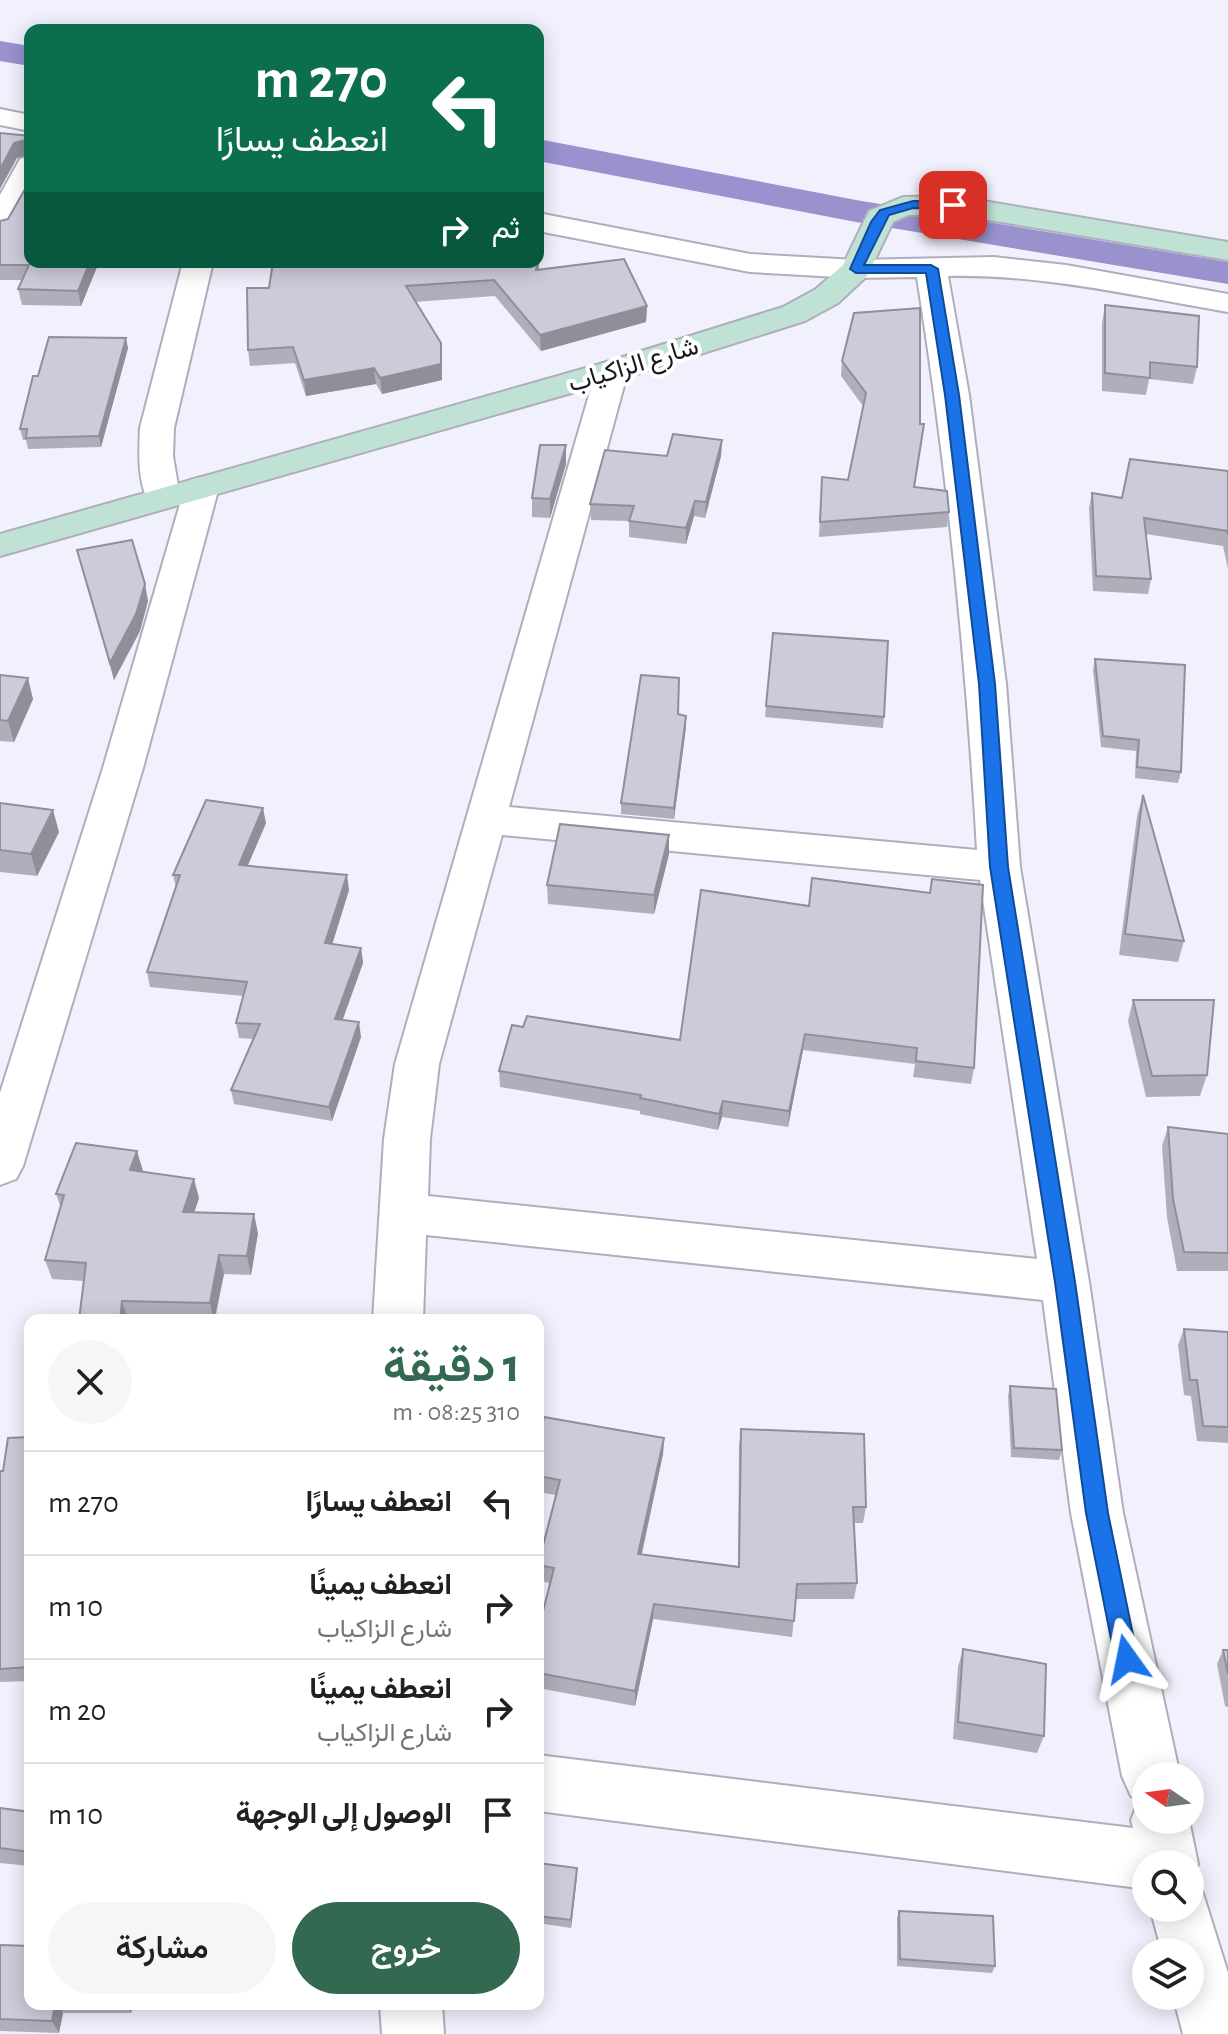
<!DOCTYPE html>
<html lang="ar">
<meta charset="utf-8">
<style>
:root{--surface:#fff;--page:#f6f6f6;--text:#202124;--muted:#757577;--line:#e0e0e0;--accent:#326950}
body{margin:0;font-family:"Alegreya Sans",Vazirmatn,sans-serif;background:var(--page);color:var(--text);direction:rtl;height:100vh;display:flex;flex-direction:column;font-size:30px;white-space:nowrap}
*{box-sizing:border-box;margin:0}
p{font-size:26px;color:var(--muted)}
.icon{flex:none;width:44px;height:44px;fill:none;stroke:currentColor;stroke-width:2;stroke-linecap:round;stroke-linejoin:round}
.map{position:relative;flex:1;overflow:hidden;direction:ltr}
.drawer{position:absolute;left:24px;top:1314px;width:520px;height:696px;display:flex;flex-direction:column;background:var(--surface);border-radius:16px;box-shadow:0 4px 20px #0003;direction:rtl}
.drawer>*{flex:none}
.hud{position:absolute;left:24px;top:24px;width:520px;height:244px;border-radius:16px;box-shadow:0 4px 20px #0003;direction:rtl;background:#0b6e4f;color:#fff;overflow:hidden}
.needle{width:52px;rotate:283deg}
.tools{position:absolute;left:1132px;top:1762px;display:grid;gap:16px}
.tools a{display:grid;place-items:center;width:72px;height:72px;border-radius:50%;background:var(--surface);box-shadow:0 4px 20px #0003;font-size:40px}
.pin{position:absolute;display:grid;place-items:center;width:68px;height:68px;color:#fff;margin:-34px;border-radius:16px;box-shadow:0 4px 12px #0006}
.me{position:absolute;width:88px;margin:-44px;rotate:348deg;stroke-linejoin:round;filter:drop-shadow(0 0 6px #0008)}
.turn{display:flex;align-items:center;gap:28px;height:168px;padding:0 24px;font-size:36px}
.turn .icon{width:104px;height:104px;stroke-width:2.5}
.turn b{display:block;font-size:56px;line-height:68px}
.then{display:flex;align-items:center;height:76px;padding:0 24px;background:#0003;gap:16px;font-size:30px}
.round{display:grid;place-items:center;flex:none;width:84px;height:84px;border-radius:42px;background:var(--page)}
.summary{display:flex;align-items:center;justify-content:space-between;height:136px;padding:0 24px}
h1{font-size:48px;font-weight:600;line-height:60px;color:var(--accent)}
.primary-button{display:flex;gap:16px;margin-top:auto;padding:16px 24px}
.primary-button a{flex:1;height:92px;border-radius:48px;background:var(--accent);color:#fff;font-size:32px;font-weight:600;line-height:92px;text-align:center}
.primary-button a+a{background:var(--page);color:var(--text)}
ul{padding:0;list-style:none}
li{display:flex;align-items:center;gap:24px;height:104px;padding:0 24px;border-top:2px solid var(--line)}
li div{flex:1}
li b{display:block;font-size:30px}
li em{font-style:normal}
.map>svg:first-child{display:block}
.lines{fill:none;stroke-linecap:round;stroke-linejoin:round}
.canal{fill:#9992cf;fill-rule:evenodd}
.street-casing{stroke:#afaebd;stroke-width:4}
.secondary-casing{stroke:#afaebd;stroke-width:4}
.street{fill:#fff;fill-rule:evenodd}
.secondary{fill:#c0e2d5;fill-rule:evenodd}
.wall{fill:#afafbb}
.shaded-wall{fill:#8f8e99}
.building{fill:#cccbda;stroke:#8f8e99;stroke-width:2}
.route{fill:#1a73e8;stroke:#114b97;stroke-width:2}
.labels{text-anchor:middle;stroke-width:8;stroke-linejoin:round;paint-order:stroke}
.far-street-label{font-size:26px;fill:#1a191f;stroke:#fff}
</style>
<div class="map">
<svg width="1228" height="2034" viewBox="0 0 1228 2034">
<rect width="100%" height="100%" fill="#f1f0fd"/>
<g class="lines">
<g class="canal">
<path d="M0,41L30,46V66L0,61Z"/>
<path d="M538,139L856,200L1228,262V284L856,222L538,161Z"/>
</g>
<g class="street-casing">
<g id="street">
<path d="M0,109L30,115V131L0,125Z"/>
<path d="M30,156V195L11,231L0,234V195L20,159Z"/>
<path d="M538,213L750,254L856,260L994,257L1066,265L1228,294V312C1135,296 1042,274 948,276L969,395L1006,684L1020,867L1089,1282L1123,1513L1180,1776H1146V1820H1189L1198,1864L1191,1883L1201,1887L1228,1973V2034H1183L1173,1996H1190V1952H1162L1150,1908H1190V1864H1146V1889L538,1811V1755L1133,1828L1131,1820L1139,1800L1131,1796L1122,1776L1071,1513L1043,1300L426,1235L423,1320H373L384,1139L395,1064L596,371L600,364L612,361L624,364L628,371L509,807L977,850C966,658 947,467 917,277L856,278L750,272L538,231ZM502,835L980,880L1037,1259L428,1196L430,1139L439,1064Z"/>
<path d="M183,262H213L174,428L173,456L180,498L175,505L163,508L151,505C137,485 139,452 140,428Z"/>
<path d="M202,477L214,480L219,487L143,768L23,1166L16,1179L0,1185V1093L103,768L185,487L190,480Z"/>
<path d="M380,2004H442L444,2034H382Z"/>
</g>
</g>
<g class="secondary-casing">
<path id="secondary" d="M953,196L1228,242V260L953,214L908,215L893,222L867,276L838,303L805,321L624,378L0,556V534L600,364L783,307L816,289L843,265L869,211L903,197Z"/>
</g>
<use href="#street" class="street"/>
<use href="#secondary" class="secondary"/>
</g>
<g class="wall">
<path d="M0,133L30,136L99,262L81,306L22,305L18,289L23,280H0V221L8,219L29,182V154L17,158Z"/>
<path d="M540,240V255L538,270L647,306L646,322L541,351L495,296L415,302L442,359V380L382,394L376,384L306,396L295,363L250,366L248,350L269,288Z"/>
<path d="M1105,305L1197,367L1193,384L1149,379L1146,395L1102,391V323Z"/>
<path d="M854,313L915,487L949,512L947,527L819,537L822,477L848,480L863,406L841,376L842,361Z"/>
<path d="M128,348L101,447L28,449L26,440H23L20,429L38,376Z"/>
<path d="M722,440L721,456L705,518L694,516L686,544L629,537V521L591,520L590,504L667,456Z"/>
<path d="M566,445V464L550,518L532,517V498Z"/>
<path d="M1228,471V569L1223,546L1146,534L1151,579L1148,594L1093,591L1089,508L1092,493L1122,498Z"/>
<path d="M77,550L148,601L140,631L114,680Z"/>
<path d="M773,633L884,717L883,728L765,717Z"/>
<path d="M1095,659L1181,772L1178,783L1135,778L1136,751L1101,747L1093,670Z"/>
<path d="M0,675L33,699L14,742L0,741Z"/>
<path d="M678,714L686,727L674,819L621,814V803Z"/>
<path d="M1143,795L1184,941L1178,962L1119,955L1137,816Z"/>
<path d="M0,803L59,832L37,876L0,872Z"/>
<path d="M266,823L248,865L349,890L332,944L361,948L363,963L342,1020L361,1037L332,1121L234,1104L231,1090L254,1039L239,1038L236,1023L243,996L150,987L147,972L176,888L173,875Z"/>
<path d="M669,854L654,914L548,904L547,885Z"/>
<path d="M701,890L974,1068L971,1084L913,1077L915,1064L803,1050L788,1127L722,1117L718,1130L640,1114V1111L500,1087L499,1071L680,1040Z"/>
<path d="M1133,1000L1207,1075L1200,1096L1146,1097L1128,1021Z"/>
<path d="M1168,1127L1228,1134V1271H1177L1167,1217L1162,1146Z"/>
<path d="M137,1151L142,1172L199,1198L194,1212L258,1233L251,1275L224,1274L215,1320H79L84,1281L52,1279L45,1260L61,1208L56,1194Z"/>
<path d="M1184,1329L1228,1332V1443L1197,1441L1191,1396L1184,1395L1178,1345Z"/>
<path d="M1010,1386L1062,1450L1059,1460L1011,1457L1008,1396Z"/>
<path d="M741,1429L866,1507L863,1523H854L857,1583L854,1599H796L792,1637L653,1619L635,1706L538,1688V1631L550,1583L539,1581L538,1565L556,1495L538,1492V1442L664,1438L663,1454L642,1554L738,1566L739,1446Z"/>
<path d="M30,1437V1681L0,1682V1471H3Z"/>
<path d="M963,1649L1044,1736L1037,1753L953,1739L958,1667Z"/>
<path d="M1223,1650H1228V1707L1225,1706L1217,1664Z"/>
<path d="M0,1808L30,1812V1866L0,1863Z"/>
<path d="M538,1863L577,1868V1876L571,1928L538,1923Z"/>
<path d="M899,1911L995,1966L992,1973L897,1966V1918Z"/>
<path d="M0,1945L30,2004H133L131,2013H63L59,2033L0,2031Z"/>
</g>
<g class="shaded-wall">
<path d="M29,139L30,154L17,158L0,189V169L14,143Z"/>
<path d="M540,240V255L537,286L536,270Z"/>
<path d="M90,262H99L81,306L78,291Z"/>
<path d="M647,306L646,322L541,351L540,335Z"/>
<path d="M126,338L128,348L101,447L99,436Z"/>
<path d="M441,343L442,380L382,394L380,378Z"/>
<path d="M374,368L376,384L306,396L304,380Z"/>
<path d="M722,440L721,456L705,518L706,502Z"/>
<path d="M566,445V464L550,518V499Z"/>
<path d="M695,501L694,516L686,544V528Z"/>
<path d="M145,584L148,601L140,631L114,680L110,663Z"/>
<path d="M28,678L33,699L14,742L8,721Z"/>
<path d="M686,716V727L674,819V808Z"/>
<path d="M263,808L266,823L242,879L239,865Z"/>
<path d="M53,810L59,832L37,876L31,854Z"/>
<path d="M669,835V854L654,914V895Z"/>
<path d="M347,875L349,890L328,958L325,943Z"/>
<path d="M361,948L363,963L338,1033L335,1019Z"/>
<path d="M359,1022L361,1037L332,1121L329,1107Z"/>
<path d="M805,1034L803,1050L788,1127L789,1111Z"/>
<path d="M723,1101L722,1117L718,1130L719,1114Z"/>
<path d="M137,1151L143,1171L136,1190L130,1170Z"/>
<path d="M194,1179L199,1198L188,1231L183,1212Z"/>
<path d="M254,1214L258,1233L251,1275L247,1256Z"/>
<path d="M219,1255L224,1274L214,1320L210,1303Z"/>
<path d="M122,1301L128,1320H120Z"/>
<path d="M664,1438L663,1454L638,1570V1554Z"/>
<path d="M654,1604L653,1619L635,1706V1691Z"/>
<path d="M577,1868V1876L571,1928V1920Z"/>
<path d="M55,2004H58L63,2013L59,2033L52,2021Z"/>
<path d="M127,2004H133L131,2013Z"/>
</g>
<g class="building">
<path d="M0,133L30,136V262H90L78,291L18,289L29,265H0V221L8,219L29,182V139L14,143L0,169Z"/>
<path d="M624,259L647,306L540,335L494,280L406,286L441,343V364L380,378L374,368L304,380L293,347L248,350L247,288H269L273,262H537L536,270Z"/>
<path d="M1105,305L1199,316L1197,367L1150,362V378L1105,373Z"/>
<path d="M920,308V424H924L914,487L947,491L949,512L820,522L822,477L848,480L866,393L842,361L854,313Z"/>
<path d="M49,337L126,338L99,436L26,438L27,429H20L33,376H38Z"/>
<path d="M673,434L722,440L706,502L695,501L686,528L629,521L634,506L590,504L605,450L667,456Z"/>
<path d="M540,445H566L550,499L532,498Z"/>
<path d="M1130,459L1228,471V535L1227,531L1144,518L1151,579L1096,576L1092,493L1122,498Z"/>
<path d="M132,540L145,584L136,614L110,663L77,550Z"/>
<path d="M773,633L888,641L884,717L766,706Z"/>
<path d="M1095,659L1185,665L1181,772L1137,767L1139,740L1103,736Z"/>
<path d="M0,675L28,678L8,721L0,720Z"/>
<path d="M641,675L679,678L678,714L686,716L674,808L621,803Z"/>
<path d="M1143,795L1184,941L1125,934Z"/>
<path d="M206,800L263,808L239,865L347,875L325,943L361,948L335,1019L359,1022L329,1107L231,1090L260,1024L236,1023L247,982L147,972L180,875H173Z"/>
<path d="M0,803L53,810L31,854L0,850Z"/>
<path d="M560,824L669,835L654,895L547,885Z"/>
<path d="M812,878L930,893L932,879L983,885L974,1068L916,1061L917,1048L805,1034L789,1111L723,1101L719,1114L640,1098L641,1095L499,1071L512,1025L523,1027L527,1016L680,1040L701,890L809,906Z"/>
<path d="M1133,1000H1214L1207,1075L1152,1076Z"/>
<path d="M1168,1127L1228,1134V1253L1184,1252L1173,1199Z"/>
<path d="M76,1143L137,1151L130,1170L194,1179L183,1212L254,1214L247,1256L219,1255L210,1303L122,1301L120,1320H79L86,1263L45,1260L64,1195L56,1194Z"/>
<path d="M1184,1329L1228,1332V1427L1203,1426L1197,1380H1190Z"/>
<path d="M1010,1386L1056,1389L1062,1450L1014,1448Z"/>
<path d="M544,1417L664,1438L638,1554L739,1567L741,1429L864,1434L866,1507H853L857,1583L797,1584L794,1621L654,1604L635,1691L538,1673V1631L554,1568L538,1565L560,1480L538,1476V1442Z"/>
<path d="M30,1437V1667L0,1669V1471H3L8,1438Z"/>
<path d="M963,1649L1046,1664L1044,1736L958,1722Z"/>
<path d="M1223,1650H1228V1674Z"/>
<path d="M0,1808L30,1812V1852L0,1848Z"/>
<path d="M538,1863L577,1868L571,1920L538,1916Z"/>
<path d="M899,1911L993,1916L995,1966L900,1959Z"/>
<path d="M0,1945L30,1946V2004H55L52,2021L0,2019Z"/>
</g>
<path class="route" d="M913,201H953L959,205L953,209L913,208L889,215L864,265H931L938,269L959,395L995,684L1008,867L1075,1282L1108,1513L1138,1659L1135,1667L1127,1670L1119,1667L1115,1659L1086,1513L1055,1282L990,867L979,684L945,395L926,273H856L850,269L871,222L880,210Z"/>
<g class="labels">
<g class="far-street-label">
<text transform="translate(633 364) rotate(-17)" y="9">شارع الزاكياب</text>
</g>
</g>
</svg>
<div class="tools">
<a><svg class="needle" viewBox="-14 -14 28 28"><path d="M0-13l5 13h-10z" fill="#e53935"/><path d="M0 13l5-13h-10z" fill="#757577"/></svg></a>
<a><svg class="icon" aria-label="search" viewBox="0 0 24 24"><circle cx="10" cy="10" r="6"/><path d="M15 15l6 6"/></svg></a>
<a><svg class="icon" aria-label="layers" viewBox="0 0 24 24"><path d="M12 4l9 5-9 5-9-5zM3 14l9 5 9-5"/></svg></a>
</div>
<div class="pin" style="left:953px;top:205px;background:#d93025"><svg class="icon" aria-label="arrive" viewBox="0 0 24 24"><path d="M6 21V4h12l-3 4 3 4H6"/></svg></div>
<svg class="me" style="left:1127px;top:1659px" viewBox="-20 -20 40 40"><path d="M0-17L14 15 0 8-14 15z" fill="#1a73e8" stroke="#fff" stroke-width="4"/></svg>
<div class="hud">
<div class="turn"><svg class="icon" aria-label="left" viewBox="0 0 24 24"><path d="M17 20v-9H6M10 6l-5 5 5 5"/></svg><div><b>270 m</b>انعطف يسارًا</div></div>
<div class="then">ثم<svg class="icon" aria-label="right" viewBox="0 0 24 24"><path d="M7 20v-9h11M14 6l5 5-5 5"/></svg></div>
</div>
<section class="drawer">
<div class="summary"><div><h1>1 دقيقة</h1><p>310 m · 08:25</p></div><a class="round"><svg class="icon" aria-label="close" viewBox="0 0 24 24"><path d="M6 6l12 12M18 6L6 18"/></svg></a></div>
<ul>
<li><svg class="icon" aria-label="left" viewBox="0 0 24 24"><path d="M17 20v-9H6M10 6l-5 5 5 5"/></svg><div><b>انعطف يسارًا</b></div><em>270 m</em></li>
<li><svg class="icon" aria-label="right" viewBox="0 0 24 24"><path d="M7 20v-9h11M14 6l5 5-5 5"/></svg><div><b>انعطف يمينًا</b><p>شارع الزاكياب</p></div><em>10 m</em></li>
<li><svg class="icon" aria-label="right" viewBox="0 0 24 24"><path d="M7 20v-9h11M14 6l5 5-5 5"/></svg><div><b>انعطف يمينًا</b><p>شارع الزاكياب</p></div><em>20 m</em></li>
<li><svg class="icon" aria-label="arrive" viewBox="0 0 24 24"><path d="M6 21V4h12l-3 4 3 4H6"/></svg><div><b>الوصول إلى الوجهة</b></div><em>10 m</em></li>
</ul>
<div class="primary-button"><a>خروج</a><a>مشاركة</a></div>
</section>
</div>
